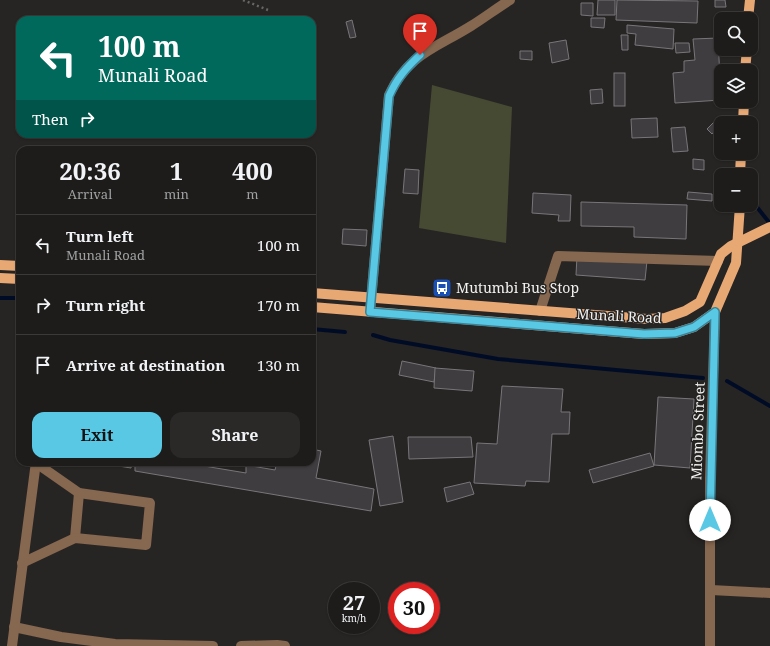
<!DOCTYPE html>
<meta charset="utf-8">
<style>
:root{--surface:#1d1c1a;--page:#2a2927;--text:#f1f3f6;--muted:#a0a1a2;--line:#3b3a39;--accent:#59c8e5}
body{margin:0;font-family:"Noto Serif",serif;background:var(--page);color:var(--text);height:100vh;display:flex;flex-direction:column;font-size:15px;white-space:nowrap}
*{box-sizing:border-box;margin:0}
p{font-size:13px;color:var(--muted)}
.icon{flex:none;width:22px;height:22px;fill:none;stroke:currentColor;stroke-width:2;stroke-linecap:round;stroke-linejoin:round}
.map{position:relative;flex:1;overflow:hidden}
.details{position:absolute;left:16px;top:146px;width:300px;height:320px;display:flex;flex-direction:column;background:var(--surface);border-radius:12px;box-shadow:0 1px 3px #0004,0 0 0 1px var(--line)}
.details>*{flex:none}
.banner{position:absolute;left:16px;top:16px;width:300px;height:122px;border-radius:12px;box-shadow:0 1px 3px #0004,0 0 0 1px var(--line);background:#00695c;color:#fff;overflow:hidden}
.tools{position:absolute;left:714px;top:12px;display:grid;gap:8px}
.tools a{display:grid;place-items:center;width:44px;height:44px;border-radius:8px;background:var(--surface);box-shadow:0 1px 3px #0004,0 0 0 1px var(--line);font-size:20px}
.speed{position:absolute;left:328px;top:582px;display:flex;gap:8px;font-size:20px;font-weight:700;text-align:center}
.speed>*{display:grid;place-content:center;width:52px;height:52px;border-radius:50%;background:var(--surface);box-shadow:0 1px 3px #0004,0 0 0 1px var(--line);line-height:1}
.speed small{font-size:10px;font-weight:400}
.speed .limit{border:6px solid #d22;background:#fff;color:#111}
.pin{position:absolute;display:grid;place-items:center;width:34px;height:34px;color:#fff;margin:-41px -17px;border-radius:50% 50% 50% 0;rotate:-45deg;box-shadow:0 0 4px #0007}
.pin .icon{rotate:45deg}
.me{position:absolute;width:44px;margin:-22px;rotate:0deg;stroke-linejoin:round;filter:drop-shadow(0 0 3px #0008)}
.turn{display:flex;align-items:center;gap:14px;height:84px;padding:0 16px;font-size:18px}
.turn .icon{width:52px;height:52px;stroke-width:2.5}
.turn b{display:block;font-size:28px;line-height:34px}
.then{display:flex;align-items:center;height:38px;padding:0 16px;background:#0003;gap:8px;font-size:15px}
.eta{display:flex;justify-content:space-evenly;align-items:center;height:68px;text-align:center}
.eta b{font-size:24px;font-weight:700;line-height:28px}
.button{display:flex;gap:8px;margin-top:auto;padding:8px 16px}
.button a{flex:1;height:46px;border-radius:12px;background:var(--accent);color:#111;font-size:16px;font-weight:700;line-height:46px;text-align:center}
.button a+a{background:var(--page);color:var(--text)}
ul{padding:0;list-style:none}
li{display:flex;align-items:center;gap:12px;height:60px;padding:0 16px;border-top:1px solid var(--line)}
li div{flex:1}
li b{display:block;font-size:15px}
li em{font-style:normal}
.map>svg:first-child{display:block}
.green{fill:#464a33}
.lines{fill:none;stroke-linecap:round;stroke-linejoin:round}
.stream{stroke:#000c25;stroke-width:4}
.building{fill:#3f3d40;stroke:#787679}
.path{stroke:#696765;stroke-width:2.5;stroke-dasharray:2 3;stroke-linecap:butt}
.minor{stroke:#86674f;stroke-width:10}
.major{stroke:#e8a874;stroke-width:10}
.route-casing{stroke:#3a8295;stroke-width:10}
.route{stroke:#59c8e5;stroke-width:7}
.labels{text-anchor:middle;stroke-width:3;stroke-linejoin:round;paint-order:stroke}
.poi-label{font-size:14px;fill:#f3f1f0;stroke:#272523;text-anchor:start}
.street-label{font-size:14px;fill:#f3f1f0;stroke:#272523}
</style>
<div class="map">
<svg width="770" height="646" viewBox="0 0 770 646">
<rect width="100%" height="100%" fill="#272523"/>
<path class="green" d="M432,85L512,107L506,243L419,228Z"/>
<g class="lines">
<g class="stream">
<path d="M753,202L768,221"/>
<path d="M0,298H20"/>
<path d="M312,329L345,332"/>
<path d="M373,335L390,340L498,359L703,378"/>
<path d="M727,381L770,406"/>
</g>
</g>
<g class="building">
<path d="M598,0H615V15H597Z"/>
<path d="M617,0L698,1L697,23L616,20Z"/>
<path d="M715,0H725L726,7H715Z"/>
<path d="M581,3H593V16L581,15Z"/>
<path d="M591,18H605L604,28L591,27Z"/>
<path d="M352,20L356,37L350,38L346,22Z"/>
<path d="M627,25L674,29L673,49L635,45L636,34L627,33Z"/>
<path d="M621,35H628V50H622Z"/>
<path d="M718,38L721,100L675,103L673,73L684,72V61L695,60L693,39Z"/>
<path d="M566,40L569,59L552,63L549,43Z"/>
<path d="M675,43H689L690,52L676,53Z"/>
<path d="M520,51H532V60L520,59Z"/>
<rect x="614" y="73" width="11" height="33"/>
<path d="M602,89L603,103L591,104L590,90Z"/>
<path d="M657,118L658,137L632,138L631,119Z"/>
<path d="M714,122L719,126L712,134L707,129Z"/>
<path d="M685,127L688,151L673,152L671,128Z"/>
<path d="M693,159L704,160V170L693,169Z"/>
<path d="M405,169L419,170L418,194L403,193Z"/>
<path d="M688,192L712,194V201L687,199Z"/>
<path d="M533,193L571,195L570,221H558L559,215L532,213Z"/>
<path d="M581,202L687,205L686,239L634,237V227L581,226Z"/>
<path d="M343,229L367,230L366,246L342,244Z"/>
<path d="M577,256L647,261L645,280L576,275Z"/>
<path d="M402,361L436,368L434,382L399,375Z"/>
<path d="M435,368L474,371L472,391L434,388Z"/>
<path d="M502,386L563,389L561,412H570L569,434H552L549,482L526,481L525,486L474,483L477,443L497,444Z"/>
<path d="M658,397L694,399L690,468L654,465Z"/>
<path d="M393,436L403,502L380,506L369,440Z"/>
<path d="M408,437H471L473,457L409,459Z"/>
<path d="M312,449L321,451L316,478L374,489L371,511L135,471V462H180L246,473V465L275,470L277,462H312Z"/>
<path d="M650,453L654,466L593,483L589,470Z"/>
<path d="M94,462H132L131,468Z"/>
<path d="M470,482L474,494L447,502L444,488Z"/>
</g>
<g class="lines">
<path class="path" d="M243,0L268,10"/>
<g class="minor">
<path d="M540,311L558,256L718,261"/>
<path d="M370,312L389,95C408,54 436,48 471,26C484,18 497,8 510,0"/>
<path d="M75,538L79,493"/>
<path d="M22,563L75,538L146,545L150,503L79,493L36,463"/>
<path d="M711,590L770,593"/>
<path d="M14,627L61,637L115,644L213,646"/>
<path d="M12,646L36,462"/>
<path d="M241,646L277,645L285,646"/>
<path d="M710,646V478L715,312"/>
</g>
<g class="major">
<path d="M748,19L750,0"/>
<path d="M745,71L747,49"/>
<path d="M743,123L744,101"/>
<path d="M740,175L741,153"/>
<path d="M0,265L20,266"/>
<path d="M0,278L20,279"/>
<path d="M312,293L647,319L665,318L685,311L700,302L721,254L731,246L770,227"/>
<path d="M312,307L644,334L675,333L694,327L715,312L736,263L740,205"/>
</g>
</g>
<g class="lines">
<g class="route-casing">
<path id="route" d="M420,55C406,68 397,78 389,96L370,312L644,334L675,333L694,327L715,312L710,520"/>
</g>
<use href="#route" class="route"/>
</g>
<defs>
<g id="bus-square" transform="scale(1)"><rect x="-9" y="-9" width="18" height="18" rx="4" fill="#1a4fb4" stroke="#272523"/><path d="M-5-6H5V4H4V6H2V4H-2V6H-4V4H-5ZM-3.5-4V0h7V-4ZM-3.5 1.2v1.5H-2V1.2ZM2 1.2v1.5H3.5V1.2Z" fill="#fff"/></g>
</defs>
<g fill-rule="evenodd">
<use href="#bus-square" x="442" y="288"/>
</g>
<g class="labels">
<g class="poi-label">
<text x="456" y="293">Mutumbi Bus Stop</text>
</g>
<g class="street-label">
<text transform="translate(619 316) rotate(3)" y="5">Munali Road</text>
<text transform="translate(698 431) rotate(-88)" y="5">Miombo Street</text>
</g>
</g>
</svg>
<div class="tools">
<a><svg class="icon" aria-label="search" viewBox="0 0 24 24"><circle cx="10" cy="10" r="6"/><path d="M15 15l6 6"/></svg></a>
<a><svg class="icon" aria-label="layers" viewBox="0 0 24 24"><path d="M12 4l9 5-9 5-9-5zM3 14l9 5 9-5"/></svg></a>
<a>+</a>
<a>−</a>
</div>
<div class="speed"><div>27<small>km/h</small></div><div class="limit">30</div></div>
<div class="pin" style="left:420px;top:55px;background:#d93025"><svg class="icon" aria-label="arrive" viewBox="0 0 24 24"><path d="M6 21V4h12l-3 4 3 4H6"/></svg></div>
<svg class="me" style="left:710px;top:520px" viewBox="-20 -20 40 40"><circle r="19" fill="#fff"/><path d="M0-13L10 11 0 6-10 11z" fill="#59c8e5"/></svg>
<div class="banner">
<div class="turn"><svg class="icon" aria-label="left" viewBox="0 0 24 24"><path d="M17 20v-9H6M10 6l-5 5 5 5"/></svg><div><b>100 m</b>Munali Road</div></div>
<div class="then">Then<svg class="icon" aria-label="right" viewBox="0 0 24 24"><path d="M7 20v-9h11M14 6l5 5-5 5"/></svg></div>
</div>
<section class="details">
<div class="eta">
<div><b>20:36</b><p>Arrival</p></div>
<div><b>1</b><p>min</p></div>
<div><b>400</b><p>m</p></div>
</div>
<ul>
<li><svg class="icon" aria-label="left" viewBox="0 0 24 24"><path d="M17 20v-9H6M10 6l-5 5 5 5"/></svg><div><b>Turn left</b><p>Munali Road</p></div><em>100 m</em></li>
<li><svg class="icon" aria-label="right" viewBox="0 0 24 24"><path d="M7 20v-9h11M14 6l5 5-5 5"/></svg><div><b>Turn right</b></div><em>170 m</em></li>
<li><svg class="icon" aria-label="arrive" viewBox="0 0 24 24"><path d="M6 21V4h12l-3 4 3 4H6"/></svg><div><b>Arrive at destination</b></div><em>130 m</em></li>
</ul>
<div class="button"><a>Exit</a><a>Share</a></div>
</section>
</div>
